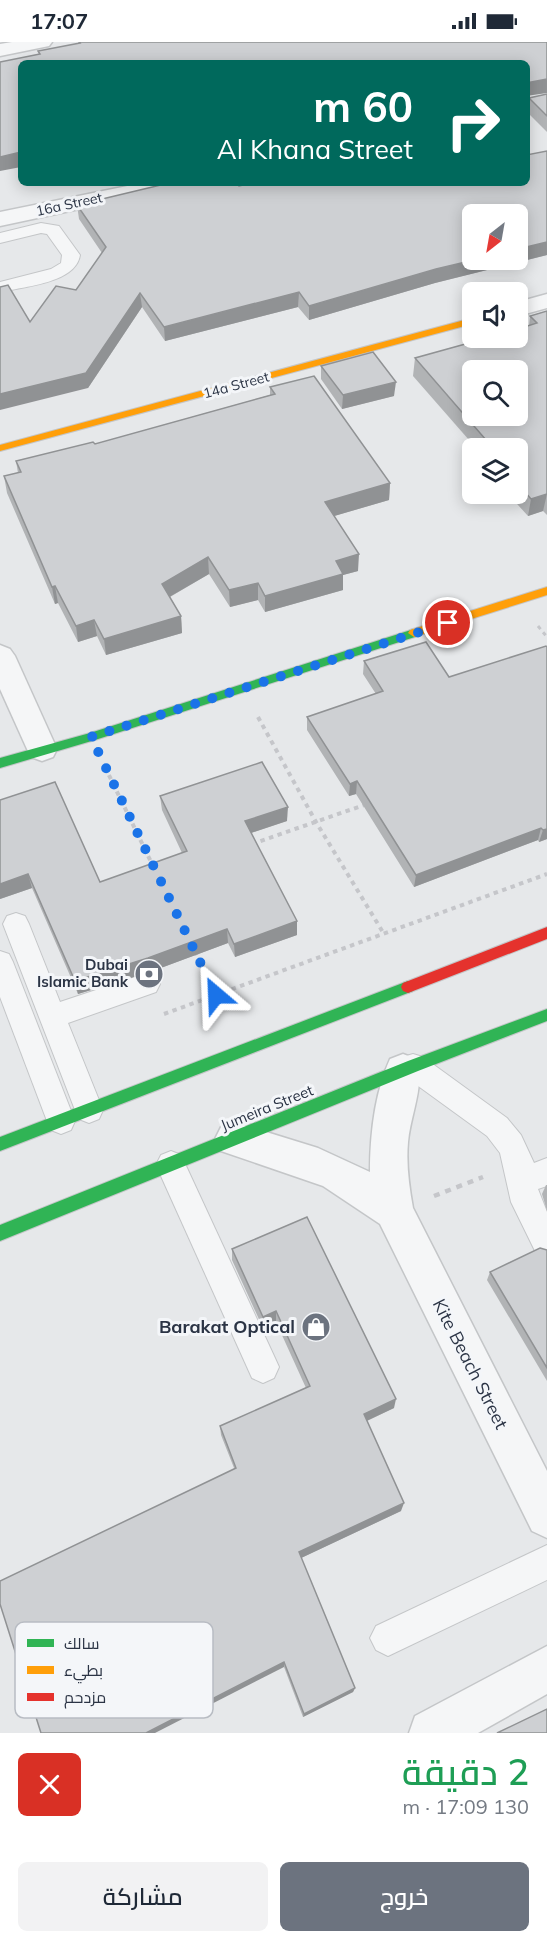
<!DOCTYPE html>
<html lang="ar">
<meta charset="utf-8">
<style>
:root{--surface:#fff;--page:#f2f2f3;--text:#1f2937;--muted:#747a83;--accent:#6c737f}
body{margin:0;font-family:Mulish,Cairo,sans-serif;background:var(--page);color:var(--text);direction:rtl;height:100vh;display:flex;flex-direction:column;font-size:22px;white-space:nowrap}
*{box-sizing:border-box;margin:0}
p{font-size:20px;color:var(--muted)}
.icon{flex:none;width:33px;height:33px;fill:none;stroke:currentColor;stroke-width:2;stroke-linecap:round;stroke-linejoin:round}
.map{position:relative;height:1691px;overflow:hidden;direction:ltr}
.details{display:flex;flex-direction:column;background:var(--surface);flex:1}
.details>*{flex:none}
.guide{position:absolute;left:18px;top:18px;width:512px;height:126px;border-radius:9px;box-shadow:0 3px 15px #0003;direction:rtl;background:#00695c;color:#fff;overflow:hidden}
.needle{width:39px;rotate:211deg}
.controls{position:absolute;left:462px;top:162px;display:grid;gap:12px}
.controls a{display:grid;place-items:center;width:66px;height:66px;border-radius:9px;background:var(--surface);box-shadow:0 3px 15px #0003;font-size:30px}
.pin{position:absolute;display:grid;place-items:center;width:51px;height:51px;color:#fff;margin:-26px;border:3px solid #fff;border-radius:50%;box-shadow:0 2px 6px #0007}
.me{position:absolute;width:66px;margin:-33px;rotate:334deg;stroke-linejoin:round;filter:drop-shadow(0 0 4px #0008)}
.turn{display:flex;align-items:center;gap:21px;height:126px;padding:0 18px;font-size:27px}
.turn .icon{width:78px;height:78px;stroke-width:2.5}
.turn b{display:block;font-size:42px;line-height:51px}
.round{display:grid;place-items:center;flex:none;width:63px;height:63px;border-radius:9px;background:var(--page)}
.head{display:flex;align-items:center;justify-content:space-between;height:102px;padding:0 18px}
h1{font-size:36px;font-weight:600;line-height:45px;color:#1e9e55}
.primary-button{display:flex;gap:12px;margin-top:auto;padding:12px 18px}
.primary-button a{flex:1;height:69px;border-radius:9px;background:var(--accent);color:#fff;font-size:24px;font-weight:600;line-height:69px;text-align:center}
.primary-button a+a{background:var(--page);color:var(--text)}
.status{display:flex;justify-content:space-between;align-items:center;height:42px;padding:0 30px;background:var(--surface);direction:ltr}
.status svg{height:16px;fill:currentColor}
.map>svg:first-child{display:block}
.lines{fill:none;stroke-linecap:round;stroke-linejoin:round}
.lane-casing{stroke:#c4c6c8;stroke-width:2}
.street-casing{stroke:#c4c6c8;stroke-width:3}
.fast-casing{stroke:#c4c6c8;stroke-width:2}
.slow-casing{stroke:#c4c6c8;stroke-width:2}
.jam-casing{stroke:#c4c6c8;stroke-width:2}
.path-far2{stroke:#c5c6ca;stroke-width:3;stroke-dasharray:4 4;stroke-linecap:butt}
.path-far1{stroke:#c5c6ca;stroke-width:4;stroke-dasharray:4.5 4.5;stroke-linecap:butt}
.path{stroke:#c5c6ca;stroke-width:4.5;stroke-dasharray:6 6;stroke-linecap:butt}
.lane{fill:#f5f6f7;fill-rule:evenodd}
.street{fill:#f5f6f7;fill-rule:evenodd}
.fast{fill:#30b455;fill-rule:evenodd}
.slow{fill:#ff9f0a;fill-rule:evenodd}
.jam{fill:#e5322d;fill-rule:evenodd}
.wall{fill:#b1b3b5}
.shaded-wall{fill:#909294}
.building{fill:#ced0d3;stroke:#909294;stroke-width:1.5;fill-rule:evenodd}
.route{stroke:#1a73e8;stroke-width:10;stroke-dasharray:0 18}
.labels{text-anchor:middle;stroke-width:6;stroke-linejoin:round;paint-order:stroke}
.far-street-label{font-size:14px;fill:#2b3445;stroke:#f4f6f9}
.poi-label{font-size:15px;font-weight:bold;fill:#2b3445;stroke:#f4f6f9;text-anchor:end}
.street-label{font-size:15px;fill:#2b3445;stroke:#f4f6f9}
.near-poi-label{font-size:18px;font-weight:bold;fill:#2b3445;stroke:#f4f6f9;text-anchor:end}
.near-street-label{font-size:18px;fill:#2b3445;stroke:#f4f6f9}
.key{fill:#f4f6f9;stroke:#b8bcc3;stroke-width:1.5}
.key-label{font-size:16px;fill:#2b3445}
</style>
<div class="status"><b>17:07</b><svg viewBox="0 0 49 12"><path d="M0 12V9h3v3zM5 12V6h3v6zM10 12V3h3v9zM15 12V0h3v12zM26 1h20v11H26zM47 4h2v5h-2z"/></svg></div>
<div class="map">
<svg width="547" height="1691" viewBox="0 0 547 1691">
<rect width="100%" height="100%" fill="#e6e8ea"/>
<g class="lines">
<g class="lane-casing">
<g id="lane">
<path d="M41,181L59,184L80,213C76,241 23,245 0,250V240L51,227L61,221L62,213L47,192L41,191L0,201V191Z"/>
<path d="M16,871L25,874L29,882L60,960L147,931L156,934L160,942L156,950L68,981L103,1068L99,1077L89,1081L79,1077L75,1068L3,882L7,874Z"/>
<path d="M0,909L9,912L13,920L75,1079L71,1088L61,1092L51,1088L47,1079L0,955Z"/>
<path d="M413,1012L423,1015L507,1076L521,1093L534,1121L547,1116V1144L538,1147L547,1170V1215L536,1211L511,1160L500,1111L487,1094L403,1033L399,1024L403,1015Z"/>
<path d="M171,1109L181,1113L274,1314L279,1325L274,1336L263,1341L252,1336L156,1123L161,1113Z"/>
<path d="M547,1503V1538L388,1614L376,1608L370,1596L376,1584Z"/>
</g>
</g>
<g class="street-casing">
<g id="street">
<path d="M12,0H52L49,4L0,14V2Z"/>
<path d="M142,141H184L181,146L173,147L0,184V170Z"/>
<path d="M547,252V266L518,274V260Z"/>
<path d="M0,603L10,607L15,614L57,707L53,715L42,719L31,715L27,707L0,647Z"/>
<path d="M403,1012L416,1017C426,1040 410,1074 408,1100C406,1122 409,1144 413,1166L547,1429V1496L532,1489L380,1182L323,1144L221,1109L215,1097L221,1085L234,1080L318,1106L370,1130C370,1093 375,1050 390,1017Z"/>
<path d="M547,1604V1652L478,1691H409L415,1674Z"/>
</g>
</g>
<g class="fast-casing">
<g id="fast">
<path d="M414,587L420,591L418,594L95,698L0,726V716L90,691Z"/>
<path d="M408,939L413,941L415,945L413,949L0,1109V1095Z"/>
<path d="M547,967V979L418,1029L0,1199V1183L408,1019Z"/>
</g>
</g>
<g class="slow-casing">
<g id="slow">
<path d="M472,276V282L0,409V403Z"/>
<path d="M547,545V553L414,595L408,591L410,588Z"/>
</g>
</g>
<g class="jam-casing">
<path id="jam" d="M547,885V897L408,951L403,949L401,945L403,941Z"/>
</g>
<path class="path-far2" d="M538,584L547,595"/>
<g class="path-far1">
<path d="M258,675L316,780L384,892"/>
<path d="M105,725L153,824"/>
<path d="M252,802L367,762"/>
<path d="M195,909L216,953"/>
<path d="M164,972L547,832"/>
</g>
<path class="path" d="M434,1154L483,1135"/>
<use href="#lane" class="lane"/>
<use href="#street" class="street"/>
<use href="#fast" class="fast"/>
<use href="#slow" class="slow"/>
<use href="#jam" class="jam"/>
</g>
<g class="wall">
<path d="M547,52V90L527,70L529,56Z"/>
<path d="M547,109V213L435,241L309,278L298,265L165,299L142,265L88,346L30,280L76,248L102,211L79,177L77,163L239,144L526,141Z"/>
<path d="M547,269V473L543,469L528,474L508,452H518V406H476L413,334L415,316L529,284L530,274Z"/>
<path d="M321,324L394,354L342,367L321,337Z"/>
<path d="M270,345L390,441L389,458L334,474L358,529L343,533V548L265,570L258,558L230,565L209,532L170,555L181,574L182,591L106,613L97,594L78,600L58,561L55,562L7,451L4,434L18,431L16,419L95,402L270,353Z"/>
<path d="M546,604L547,797L539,800L538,798L414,845L356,752L349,754L307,688V675L376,652L363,632L364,619L449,635Z"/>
<path d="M160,754L287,779L251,791L297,893L235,915L228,901L150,930L78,952L32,846L0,857V758L100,840L182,811L162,768Z"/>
<path d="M546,1143H547V1169L542,1152Z"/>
<path d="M232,1207L394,1366L367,1379L401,1469L301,1516L355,1646L353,1650L303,1675L284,1625L234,1426L221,1393L220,1384L306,1346L276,1280L263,1286L232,1218Z"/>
<path d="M547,1208V1339L487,1238L490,1230Z"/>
</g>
<g class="shaded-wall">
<path d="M547,37V51L526,54V41Z"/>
<path d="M21,110V125L0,129V115Z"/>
<path d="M547,200V213L435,241L309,278V264L436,227L474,218H518V207Z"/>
<path d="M299,250L298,265L165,299L164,285Z"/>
<path d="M140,251L142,265L88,346L0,368V352Z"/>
<path d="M396,340L394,354L342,367L343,353Z"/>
<path d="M390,441L389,458L324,477L325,460Z"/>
<path d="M547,452L543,469L528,474L531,457Z"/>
<path d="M359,512L358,529L343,533V548L265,570V554L336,519Z"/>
<path d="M208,515L209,532L164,558L162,542Z"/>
<path d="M258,541V558L230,565L229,548Z"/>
<path d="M55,544L58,561L55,562L52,545Z"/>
<path d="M181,574L182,591L106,613L104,597Z"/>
<path d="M94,578L97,594L78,600L76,584Z"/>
<path d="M357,739L356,752L349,754L350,742Z"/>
<path d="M288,765L287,779L245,793V779Z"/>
<path d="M541,786L538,798L414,845L416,833Z"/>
<path d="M547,787V797L539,800L543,788Z"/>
<path d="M28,832L32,846L0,857V842Z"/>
<path d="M297,879V893L235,915L234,902Z"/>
<path d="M227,887L228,901L150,930L78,952L75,939Z"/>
<path d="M276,1269V1280L263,1286V1275Z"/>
<path d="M396,1357L394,1366L362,1381L364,1372Z"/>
<path d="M404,1461L401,1469L299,1517V1510Z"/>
<path d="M284,1620V1625L155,1691H146Z"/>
<path d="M355,1646L353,1650L303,1675L304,1672Z"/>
</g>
<g class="building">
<path d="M79,0H547V37L526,41V21H436L434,20L428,21H21V110L0,115V20L40,12L38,9L80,1Z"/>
<path d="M547,52V74L529,56Z"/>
<path d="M547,109V200L518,207V172H472V218H474L436,227L309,264L299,250L164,285L140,251L86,331L0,352V245L8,243L30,280L56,244L76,248L106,205L77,163L169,141H236L239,144L252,141H526V113Z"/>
<path d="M547,269V452L531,457L518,442V406H493L415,316L487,296H518V287L537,281L530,274ZM472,328H518V374H472Z"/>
<path d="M373,310L396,340L343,353L321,324Z"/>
<path d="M314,334L390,441L325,460L359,512L336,519L343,532L265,554L258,541L229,548L208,515L162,542L181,574L104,597L94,578L76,584L55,544L52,545L4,434L21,430L16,419L93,400L95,402L275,352L270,345Z"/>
<path d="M426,600L449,635L546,604L547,605V787L543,788L541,786L416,833L357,739L350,742L307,675L383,649L364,619Z"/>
<path d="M262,720L288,765L245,779L297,879L234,902L227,887L148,916L75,939L28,832L0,842V758L55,740L100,840L187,809L160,754Z"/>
<path d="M307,1175L396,1357L364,1372L404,1461L299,1510L355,1646L304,1672L284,1620L146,1691H41L0,1562V1539L236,1426L220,1384L310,1344L276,1269L263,1275L232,1207Z"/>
<path d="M540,1206L547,1208V1326L490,1230Z"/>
<path d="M547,1667V1691H497Z"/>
</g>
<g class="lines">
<path class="route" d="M216,953L91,695L448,581"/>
</g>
<defs>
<g id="bank-disc" transform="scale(1.5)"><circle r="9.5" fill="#6c737f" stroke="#f4f6f9"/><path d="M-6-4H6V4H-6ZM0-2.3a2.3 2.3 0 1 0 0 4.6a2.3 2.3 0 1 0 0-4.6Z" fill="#fff"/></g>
<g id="shop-disc" transform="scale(1.5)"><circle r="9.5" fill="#6c737f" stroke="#f4f6f9"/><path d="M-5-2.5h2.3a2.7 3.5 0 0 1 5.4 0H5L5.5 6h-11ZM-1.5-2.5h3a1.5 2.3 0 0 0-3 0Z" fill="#fff"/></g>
</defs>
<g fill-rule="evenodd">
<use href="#bank-disc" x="149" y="932"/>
<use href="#shop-disc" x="316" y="1285"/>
</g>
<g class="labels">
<g class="far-street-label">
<text transform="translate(69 162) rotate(-12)" y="5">16a Street</text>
<text transform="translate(236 343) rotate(-15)" y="5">14a Street</text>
</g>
<g class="poi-label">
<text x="128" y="928">Dubai<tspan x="128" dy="17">Islamic Bank</tspan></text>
</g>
<g class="street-label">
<text transform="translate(267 1066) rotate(-22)" y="5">Jumeira Street</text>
</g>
<g class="near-poi-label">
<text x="295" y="1291">Barakat Optical</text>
</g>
<g class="near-street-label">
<text transform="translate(470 1322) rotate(63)" y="6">Kite Beach Street</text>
</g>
</g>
<rect x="15" y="1580" width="198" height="96" rx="9" class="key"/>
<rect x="27" y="1597" width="27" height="8" fill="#30b455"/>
<rect x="27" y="1624" width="27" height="8" fill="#ff9f0a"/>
<rect x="27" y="1651" width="27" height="8" fill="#e5322d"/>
<g class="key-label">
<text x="64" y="1607">سالك</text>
<text x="64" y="1634">بطيء</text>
<text x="64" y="1661">مزدحم</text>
</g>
</svg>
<div class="controls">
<a><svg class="needle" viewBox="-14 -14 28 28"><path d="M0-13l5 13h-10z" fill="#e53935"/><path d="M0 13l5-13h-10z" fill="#747a83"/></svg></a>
<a><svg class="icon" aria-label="sound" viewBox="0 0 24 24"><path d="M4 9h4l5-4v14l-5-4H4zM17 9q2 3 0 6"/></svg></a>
<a><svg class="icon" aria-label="search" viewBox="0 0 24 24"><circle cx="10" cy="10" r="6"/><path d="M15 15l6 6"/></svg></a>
<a><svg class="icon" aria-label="layers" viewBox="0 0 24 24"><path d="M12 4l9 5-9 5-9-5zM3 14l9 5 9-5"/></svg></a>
</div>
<div class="pin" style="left:448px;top:581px;background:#d93025"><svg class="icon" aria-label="arrive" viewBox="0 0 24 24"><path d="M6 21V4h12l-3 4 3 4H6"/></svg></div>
<svg class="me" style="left:216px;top:953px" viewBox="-20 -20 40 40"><path d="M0-17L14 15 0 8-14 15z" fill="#1a73e8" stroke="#fff" stroke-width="4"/></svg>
<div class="guide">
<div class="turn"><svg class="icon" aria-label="right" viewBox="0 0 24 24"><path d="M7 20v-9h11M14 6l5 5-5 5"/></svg><div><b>60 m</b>Al Khana Street</div></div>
</div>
</div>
<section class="details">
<div class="head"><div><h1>2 دقيقة</h1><p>130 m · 17:09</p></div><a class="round" style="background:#d93025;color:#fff"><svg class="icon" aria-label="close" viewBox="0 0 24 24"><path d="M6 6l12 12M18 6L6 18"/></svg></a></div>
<div class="primary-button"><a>خروج</a><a>مشاركة</a></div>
</section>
